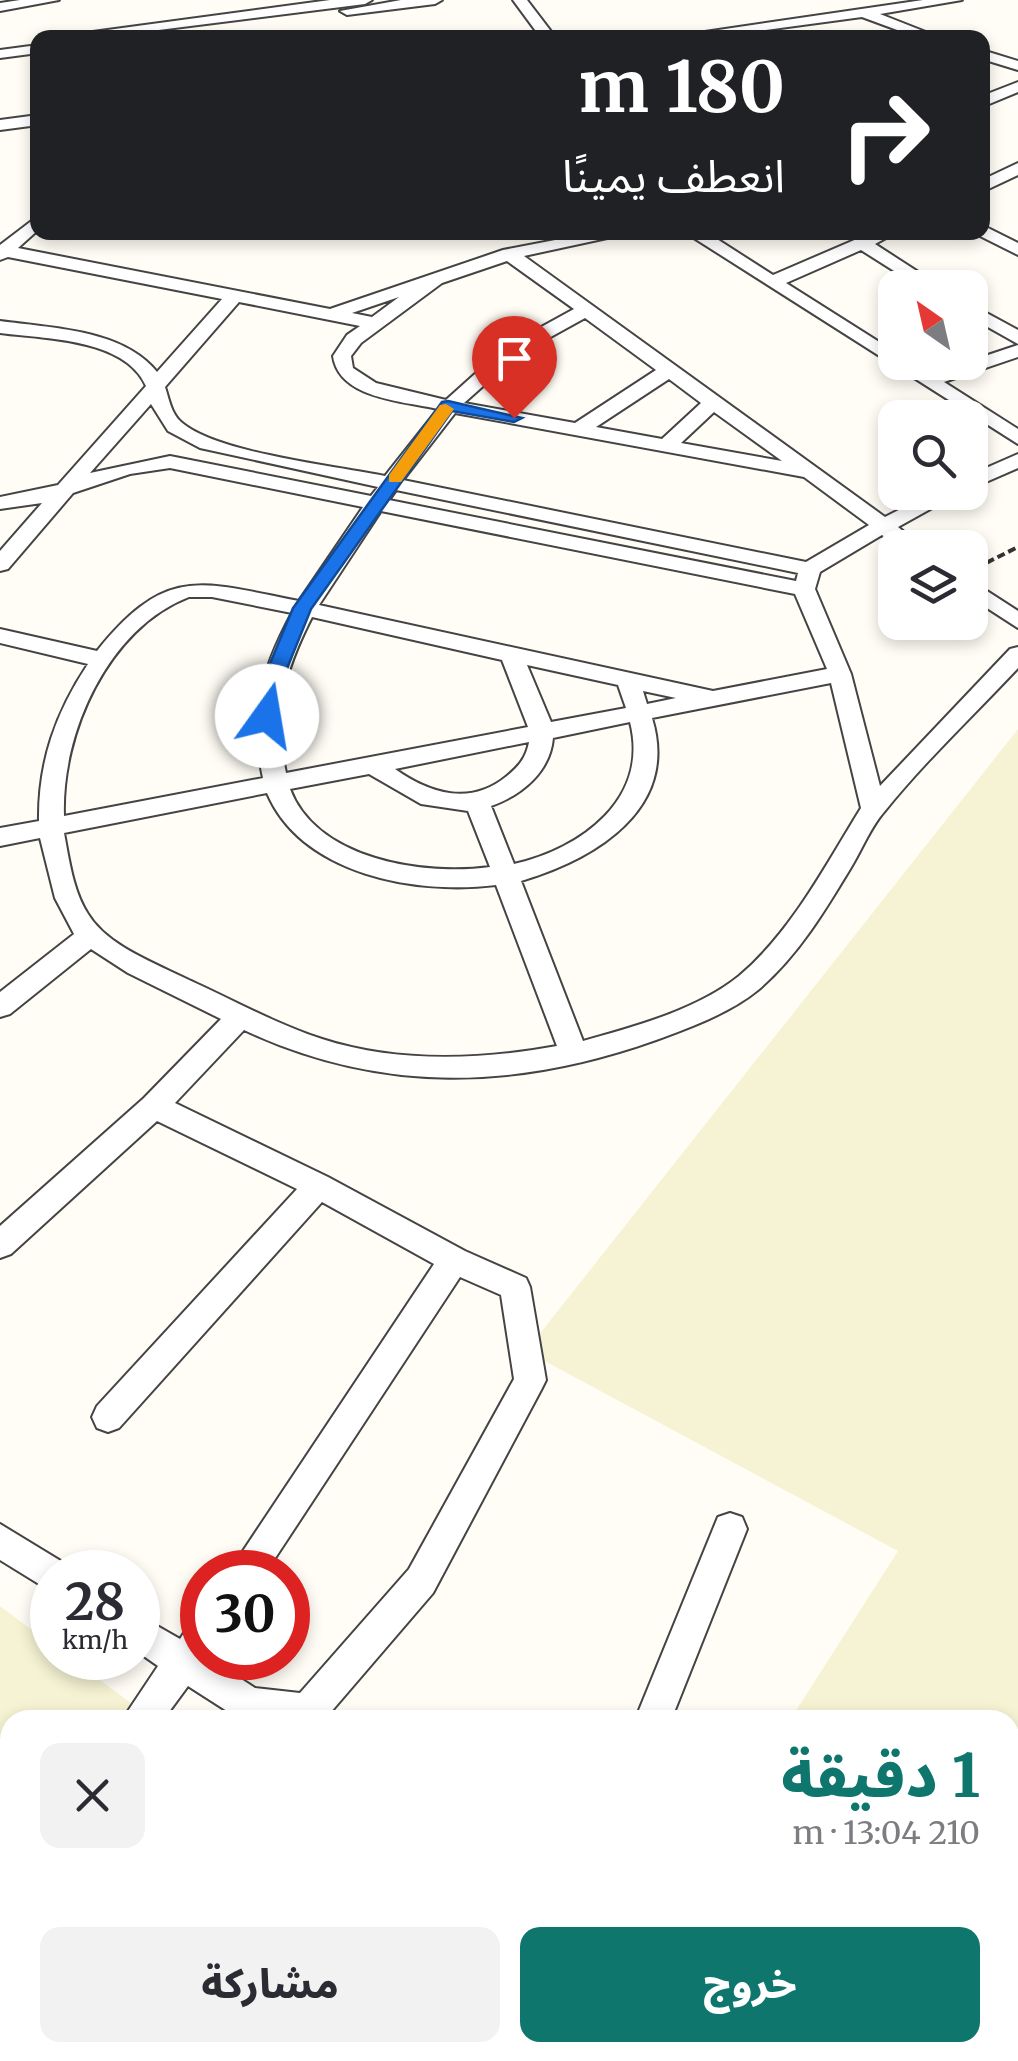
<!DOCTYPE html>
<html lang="ar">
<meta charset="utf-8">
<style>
:root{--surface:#fff;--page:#f2f2f3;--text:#2b2b33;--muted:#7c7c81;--accent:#0f766e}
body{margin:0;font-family:Merriweather,"Noto Sans Arabic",serif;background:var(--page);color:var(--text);direction:rtl;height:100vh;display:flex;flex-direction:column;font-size:38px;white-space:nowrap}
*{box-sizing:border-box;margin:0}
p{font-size:32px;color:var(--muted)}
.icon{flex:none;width:55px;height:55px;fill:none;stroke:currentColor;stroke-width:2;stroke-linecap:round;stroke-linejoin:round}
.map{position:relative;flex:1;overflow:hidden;direction:ltr}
.sheet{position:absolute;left:0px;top:1710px;width:1020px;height:352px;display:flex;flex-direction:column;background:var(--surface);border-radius:30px 30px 0 0;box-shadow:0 5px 15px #0003;direction:rtl}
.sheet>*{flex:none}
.top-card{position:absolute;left:30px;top:30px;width:960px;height:210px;border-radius:20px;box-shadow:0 5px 15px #0003;direction:rtl;background:#202124;color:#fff;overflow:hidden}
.needle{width:65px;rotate:326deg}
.fabs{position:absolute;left:878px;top:270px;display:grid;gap:20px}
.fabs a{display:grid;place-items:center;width:110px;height:110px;border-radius:20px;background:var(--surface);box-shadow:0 5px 15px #0003;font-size:50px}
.speed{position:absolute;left:30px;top:1550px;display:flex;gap:20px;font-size:50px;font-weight:700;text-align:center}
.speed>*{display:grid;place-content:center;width:130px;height:130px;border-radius:50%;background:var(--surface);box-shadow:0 5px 15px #0003;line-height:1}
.speed small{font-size:25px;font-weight:400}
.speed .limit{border:15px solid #d22;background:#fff;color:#111}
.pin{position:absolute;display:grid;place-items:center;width:85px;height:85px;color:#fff;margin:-102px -42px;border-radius:50% 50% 50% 0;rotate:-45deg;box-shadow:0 0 10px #0007}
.pin .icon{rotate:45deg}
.me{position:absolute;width:110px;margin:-55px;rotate:13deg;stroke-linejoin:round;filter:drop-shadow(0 0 8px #0008)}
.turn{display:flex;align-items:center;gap:35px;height:210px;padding:0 40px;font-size:45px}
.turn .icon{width:130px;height:130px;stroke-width:2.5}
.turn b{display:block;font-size:70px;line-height:85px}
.round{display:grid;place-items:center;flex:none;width:105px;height:105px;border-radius:20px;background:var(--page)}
.overview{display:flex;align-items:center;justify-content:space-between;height:170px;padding:0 40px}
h1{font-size:60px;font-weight:800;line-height:75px;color:var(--accent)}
.primary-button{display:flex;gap:20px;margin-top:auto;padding:20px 40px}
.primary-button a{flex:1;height:115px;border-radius:20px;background:var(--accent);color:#fff;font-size:40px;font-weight:800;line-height:115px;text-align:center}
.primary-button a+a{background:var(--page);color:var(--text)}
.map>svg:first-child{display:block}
.farmland{fill:#f6f3d4}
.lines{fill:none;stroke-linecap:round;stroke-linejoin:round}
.minor-casing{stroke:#444;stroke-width:4}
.path{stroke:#333;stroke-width:4;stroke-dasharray:8 4;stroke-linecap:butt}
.minor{fill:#fff;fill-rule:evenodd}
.route{fill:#1a73e8;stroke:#114b97;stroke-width:2.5}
.slow{fill:#f59e0b}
</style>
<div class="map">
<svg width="1018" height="2061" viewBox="0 0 1018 2061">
<rect width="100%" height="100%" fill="#fffdf5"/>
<path class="farmland" d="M1018,729V2061H0V1606L52,1645V1658H70L154,1720H10V2052H1010V1720H790L898,1551L526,1351Z"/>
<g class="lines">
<g class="minor-casing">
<g id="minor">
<path d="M20,0H59L0,11V3Z"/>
<path d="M330,0H372L365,4L95,38H48Z"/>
<path d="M401,0H442L435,4L347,15L340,11Z"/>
<path d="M513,0H527L556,38H541Z"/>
<path d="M923,0H962L880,14L941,38H919L862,17L707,38H664Z"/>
<path d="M38,45V53L0,58V50Z"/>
<path d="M982,50L1018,61V70L982,59Z"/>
<path d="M1018,82V92L982,107V96Z"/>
<path d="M38,115V125L0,130V120Z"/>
<path d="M1018,163V175L982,192V180Z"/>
<path d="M38,216V230L18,248L330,309L503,250L597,232H635L524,256L885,517L934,492H961L898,527L924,548H900L882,535L820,572L815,589L851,674L880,786L1010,649L1018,647V668C974,715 925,761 884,812C871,827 863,847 853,864C826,909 798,956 758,990C730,1013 689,1028 656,1040C515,1090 381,1094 244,1030L175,1103L328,1177L465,1251L526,1278L530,1287L546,1380L541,1390L433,1593L324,1720H241L188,1686L163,1720H122L158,1666L138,1652V1615L180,1639L189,1625L202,1621V1658H209L255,1688L300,1693L409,1569L514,1379L501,1295L460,1277L266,1572H229L434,1264L322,1202L119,1428L108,1432L97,1428L92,1417L97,1406L297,1189L157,1121L11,1254L0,1258V1226L144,1098L221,1019L128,973L91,949L10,1014L0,1017V992L74,934L55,898L40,838L0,846V828L39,821C38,762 56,712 88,664L0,643V629L97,651C167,564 201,582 299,601L363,507L170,468L130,474L73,493L8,569L0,571V551L42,503L0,509V497L58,485L146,386C125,338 44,339 0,333V321C50,328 123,329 157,372L222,299L8,257L0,260V245ZM507,261L574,309L505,347L446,400L376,383L353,368L351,356L361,343L442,283ZM399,297L372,317L352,313ZM239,302L360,326L347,335L333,356C339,399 403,401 438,409L385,476C336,466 216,453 181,422C171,413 169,399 165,387ZM585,318L656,370L575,423L464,403L518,355ZM669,379L701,403L662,439L596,427ZM151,404L168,431L200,448L378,487L371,496L170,456L90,473ZM714,412L782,461L681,443ZM455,413L804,477L869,525L806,562L403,480ZM396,490L798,573L796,581L389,500ZM381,511L795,594L827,669L713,691L319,605ZM189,597H212L292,613C261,671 249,713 263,778L64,816C61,734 108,628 189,597ZM312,617L502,660L528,727L286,773C273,712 284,672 312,617ZM527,665L618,685L626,708L551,722ZM831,683L861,808C825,866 792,931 739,976C697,1010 633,1027 583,1041L521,881C595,859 680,809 652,718ZM643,691L676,698L647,704ZM630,722C650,799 581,849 514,864L491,806C522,795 550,772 553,738ZM529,742C526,758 519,766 507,776C471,806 430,794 395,769ZM369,774L421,804L468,811L490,867C424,876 317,860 290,789ZM267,793C302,875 417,895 496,885L557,1046C481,1060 396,1063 322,1039C276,1024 233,1000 189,980C157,964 107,946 88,914C73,891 69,859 64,833Z"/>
<path d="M982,225L1018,243V255L976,234L982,232Z"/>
<path d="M706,232L773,275L873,232H897L875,244L943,288H921L861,250L786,283L895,352V362H913L931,374L1018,345V357L944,382L1018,429V444L686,233Z"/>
<path d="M970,304L1018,330V344L970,317Z"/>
<path d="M1018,454V468L970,489V475Z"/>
<path d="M970,580L1018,611V628L970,597Z"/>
<path d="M730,1513L742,1517L747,1529L671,1720H635L718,1517Z"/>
<path d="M0,1524L64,1563L68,1572H52V1592L0,1560Z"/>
<path d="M10,1861V1907L0,1911V1865Z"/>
</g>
</g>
<path class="path" d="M976,568L1018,547"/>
<use href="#minor" class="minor"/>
</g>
<path class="route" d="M448,401L522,418L514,422L452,411L311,609L288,666L276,716L267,723L260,721L257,716L269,666L293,608L442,402Z"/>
<path class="slow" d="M446,404L454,409L401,482H389V475L440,405Z"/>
</svg>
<div class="fabs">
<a><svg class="needle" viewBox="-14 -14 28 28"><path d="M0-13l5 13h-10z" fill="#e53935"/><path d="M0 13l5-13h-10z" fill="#7c7c81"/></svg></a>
<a><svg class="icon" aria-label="search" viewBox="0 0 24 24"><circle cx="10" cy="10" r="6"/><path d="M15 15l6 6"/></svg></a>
<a><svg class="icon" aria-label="layers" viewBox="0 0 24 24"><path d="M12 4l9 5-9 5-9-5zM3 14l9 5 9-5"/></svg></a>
</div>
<div class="speed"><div>28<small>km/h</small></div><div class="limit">30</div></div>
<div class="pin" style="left:514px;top:418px;background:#d93025"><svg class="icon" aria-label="arrive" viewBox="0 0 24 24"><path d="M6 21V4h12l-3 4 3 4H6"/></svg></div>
<svg class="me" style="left:267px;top:716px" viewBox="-20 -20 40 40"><circle r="19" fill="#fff"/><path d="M0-13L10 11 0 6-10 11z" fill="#1a73e8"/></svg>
<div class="top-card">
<div class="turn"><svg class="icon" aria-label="right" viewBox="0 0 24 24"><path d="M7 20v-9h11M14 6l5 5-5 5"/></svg><div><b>180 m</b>انعطف يمينًا</div></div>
</div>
<section class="sheet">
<div class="overview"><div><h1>1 دقيقة</h1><p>210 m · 13:04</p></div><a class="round"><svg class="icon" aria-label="close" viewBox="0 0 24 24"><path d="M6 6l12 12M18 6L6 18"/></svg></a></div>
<div class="primary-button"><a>خروج</a><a>مشاركة</a></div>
</section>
</div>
